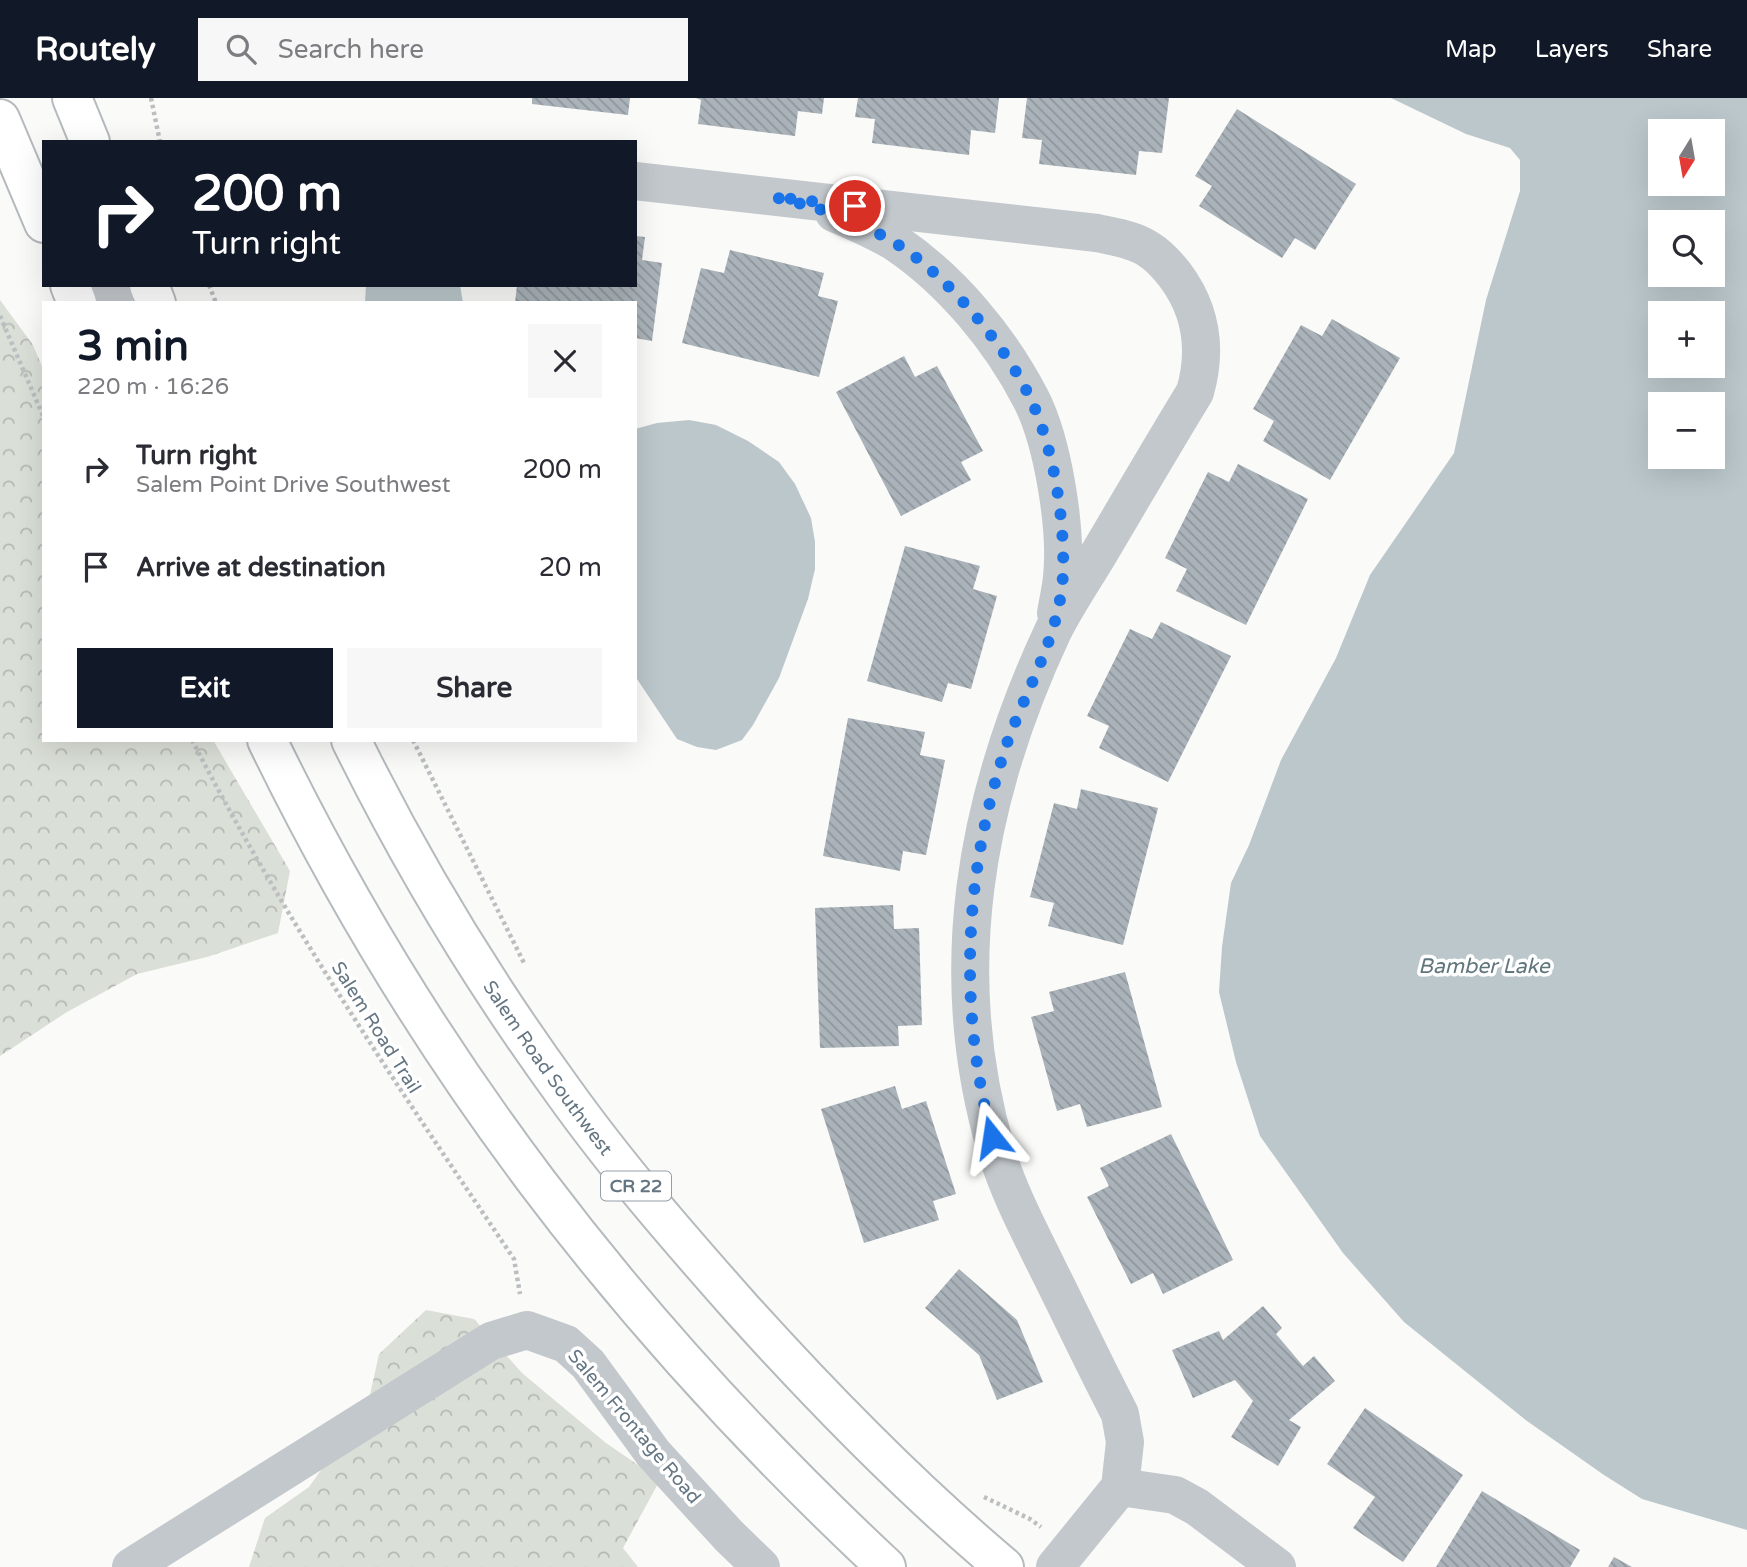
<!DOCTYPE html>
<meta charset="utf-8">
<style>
:root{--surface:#fff;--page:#f7f7f7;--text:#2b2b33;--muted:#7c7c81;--accent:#111827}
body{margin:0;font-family:"Varela Round",sans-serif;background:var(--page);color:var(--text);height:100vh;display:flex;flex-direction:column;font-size:26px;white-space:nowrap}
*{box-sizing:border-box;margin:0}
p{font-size:23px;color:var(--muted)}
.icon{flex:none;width:38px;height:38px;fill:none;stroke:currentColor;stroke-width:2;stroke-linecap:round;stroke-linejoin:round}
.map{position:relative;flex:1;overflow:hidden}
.sheet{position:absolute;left:42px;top:203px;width:595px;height:441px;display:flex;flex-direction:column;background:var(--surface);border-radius:0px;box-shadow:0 7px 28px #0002}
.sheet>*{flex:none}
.banner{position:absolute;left:42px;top:42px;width:595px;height:147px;border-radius:0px;box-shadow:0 7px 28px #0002;background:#111827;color:#fff;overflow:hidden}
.needle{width:46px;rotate:191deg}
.fabs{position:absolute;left:1648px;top:21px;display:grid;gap:14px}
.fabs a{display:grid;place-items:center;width:77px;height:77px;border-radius:0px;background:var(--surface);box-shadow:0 7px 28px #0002;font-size:35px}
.pin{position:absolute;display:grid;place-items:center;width:60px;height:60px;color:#fff;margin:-30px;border:4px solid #fff;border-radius:50%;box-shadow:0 2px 7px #0007}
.me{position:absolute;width:77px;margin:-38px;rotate:345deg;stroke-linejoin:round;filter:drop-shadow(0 0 5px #0008)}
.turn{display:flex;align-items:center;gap:24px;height:147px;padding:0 35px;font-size:32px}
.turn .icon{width:91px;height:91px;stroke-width:2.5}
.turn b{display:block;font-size:49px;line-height:60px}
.round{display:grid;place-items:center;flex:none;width:74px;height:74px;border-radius:0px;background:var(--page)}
.summary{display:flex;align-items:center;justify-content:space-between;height:119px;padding:0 35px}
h1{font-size:42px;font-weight:800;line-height:52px;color:var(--accent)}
.cta{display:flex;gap:14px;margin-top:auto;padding:14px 35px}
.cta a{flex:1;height:80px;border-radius:0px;background:var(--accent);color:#fff;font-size:28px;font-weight:800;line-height:80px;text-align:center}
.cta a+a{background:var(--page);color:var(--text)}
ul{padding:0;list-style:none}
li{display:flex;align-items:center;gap:21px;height:98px;padding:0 35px}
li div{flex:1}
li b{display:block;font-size:26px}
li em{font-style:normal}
header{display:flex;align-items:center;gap:42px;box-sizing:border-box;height:98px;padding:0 35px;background:var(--accent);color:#fff}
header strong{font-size:33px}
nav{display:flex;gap:38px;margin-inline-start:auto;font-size:24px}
.search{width:490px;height:63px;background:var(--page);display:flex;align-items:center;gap:18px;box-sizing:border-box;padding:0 24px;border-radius:0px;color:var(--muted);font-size:26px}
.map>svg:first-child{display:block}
.forest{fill:url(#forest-crowns)}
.water{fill:#bbc7cb;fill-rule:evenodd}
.building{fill:url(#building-back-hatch)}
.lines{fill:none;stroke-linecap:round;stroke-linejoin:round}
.major-casing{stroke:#b5babe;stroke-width:42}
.path{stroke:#bbbfc2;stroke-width:4.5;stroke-dasharray:3.5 3.5;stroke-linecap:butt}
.minor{stroke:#c3c8cc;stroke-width:38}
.major{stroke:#fff;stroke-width:38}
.route{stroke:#1a73e8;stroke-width:12;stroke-dasharray:0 21.6}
.labels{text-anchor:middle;stroke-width:7;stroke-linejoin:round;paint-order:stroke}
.shield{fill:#fff;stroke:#939fa8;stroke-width:2}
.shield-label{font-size:18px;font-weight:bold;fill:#657683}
.street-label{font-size:19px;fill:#657683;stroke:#fff}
.water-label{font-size:21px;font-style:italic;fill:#60757c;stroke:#fff}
</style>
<header>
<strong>Routely</strong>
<div class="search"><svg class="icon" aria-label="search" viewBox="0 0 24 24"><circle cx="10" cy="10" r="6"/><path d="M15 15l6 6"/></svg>Search here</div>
<nav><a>Map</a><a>Layers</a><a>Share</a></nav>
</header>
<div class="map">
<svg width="1747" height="1469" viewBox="0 0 1747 1469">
<defs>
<pattern id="forest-crowns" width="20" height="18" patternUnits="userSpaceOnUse" patternTransform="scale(1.75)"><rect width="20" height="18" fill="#dadfd7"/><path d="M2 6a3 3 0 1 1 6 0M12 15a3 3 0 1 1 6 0" fill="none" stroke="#b4b9b4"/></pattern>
<pattern id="building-back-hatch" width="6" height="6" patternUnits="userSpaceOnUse" patternTransform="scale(1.75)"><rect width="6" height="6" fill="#aab3b9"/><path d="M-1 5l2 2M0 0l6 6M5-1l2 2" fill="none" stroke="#8e969c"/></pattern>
</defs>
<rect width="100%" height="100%" fill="#fafaf8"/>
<g class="forest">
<path d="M0,202L33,247L44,273V642H213L290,773L278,835L207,859L137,876L67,914L0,958Z"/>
<path d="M426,1212L474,1221L522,1275L606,1345L660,1382L623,1450L638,1469H249L265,1420L309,1389L368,1306L379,1256Z"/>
</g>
<g class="water">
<path d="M1391,0H1747V1432L1642,1401L1604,1377L1527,1323L1404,1224L1343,1155L1260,1038L1236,964L1219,894L1222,849L1231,785L1249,747L1281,662L1336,560L1370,477L1454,355L1486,202L1520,93V62L1510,50L1466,36ZM1661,33H1713V86H1661ZM1661,124H1713V177H1661ZM1661,215H1713V268H1661ZM1661,306H1713V359H1661Z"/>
<path d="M366,187H460L463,205H365Z"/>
<path d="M689,322L716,327L748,343L779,364L795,386L811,420L815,444V471L808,501L779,580L753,627L742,642L716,652L697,649L677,641L635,578V331L657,325Z"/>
</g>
<g class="building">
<path d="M532,0H630L628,17L532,6Z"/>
<path d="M696,0H824L822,16L798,13L795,38L698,26L701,2Z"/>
<path d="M858,0H999L995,35L971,32L969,57L872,45L875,21L855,19Z"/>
<path d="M1027,0H1169L1162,55L1139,53L1136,77L1039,66L1042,42L1022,40Z"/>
<path d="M1237,11L1356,86L1315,152L1295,140L1282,160L1199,108L1212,88L1195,78Z"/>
<path d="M635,138L645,139L642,162L662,165L652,243L635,240V205H515L517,187H635Z"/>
<path d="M730,152L824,175L818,198L838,203L819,279L682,245L701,170L724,175Z"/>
<path d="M1332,221L1400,260L1330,382L1263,343L1274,323L1253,311L1301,227L1322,238Z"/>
<path d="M904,258L915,279L937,268L983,353L961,364L971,382L901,418L836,294Z"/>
<path d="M1238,366L1308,401L1246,527L1176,493L1187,471L1165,460L1208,374L1229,384Z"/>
<path d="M905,448L980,468L973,491L997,498L971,591L948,585L942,604L867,583Z"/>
<path d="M1161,524L1231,558L1168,684L1099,650L1109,628L1087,618L1130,531L1152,541Z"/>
<path d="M848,620L925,634L920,657L945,662L926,757L903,753L900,773L823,758Z"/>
<path d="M1081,691L1158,710L1123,847L1048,828L1054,805L1030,799L1054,705L1077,711Z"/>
<path d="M893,807L894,831L919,830L922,927L898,928L899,948L820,950L815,810Z"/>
<path d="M1125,874L1162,1009L1087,1029L1080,1006L1057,1013L1031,919L1054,913L1049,894Z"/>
<path d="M895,988L902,1011L926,1003L956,1096L933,1103L939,1122L864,1145L821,1011Z"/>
<path d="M1171,1036L1233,1162L1163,1196L1153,1175L1131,1186L1087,1099L1109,1088L1100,1070Z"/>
<path d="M959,1171L1017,1222L1043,1284L997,1302L979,1257L925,1210Z"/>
<path d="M1263,1208L1282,1230L1276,1236L1303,1268L1314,1258L1335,1283L1289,1322L1301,1329L1278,1368L1231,1339L1253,1303L1235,1282L1193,1300L1172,1252L1219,1233L1223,1242Z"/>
<path d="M1365,1310L1463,1377L1403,1464L1353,1430L1375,1399L1327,1366Z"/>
<path d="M1482,1393L1580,1452L1570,1469H1436Z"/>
<path d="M1614,1459L1632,1469H1608Z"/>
</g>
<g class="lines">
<g class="major-casing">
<g id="major">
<path d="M72,0L90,44"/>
<path d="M0,21L44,125"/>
<path d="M70,187L77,205"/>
<path d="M149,187L156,205"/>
<path d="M267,642C422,962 627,1227 886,1469"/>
<path id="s1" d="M351,642C411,764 483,883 563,993C618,1070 680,1141 742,1211C825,1303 910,1390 1004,1469"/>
</g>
</g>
<g class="path">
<path d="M151,0L160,44"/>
<path d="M209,187L216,205"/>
<path d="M0,218L44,320"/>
<path d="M192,642C285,823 400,992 514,1161L520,1196"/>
<path d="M413,642L525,867"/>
<path d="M984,1399L1030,1421L1041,1429"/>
</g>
<g class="minor">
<path d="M635,83L1097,135C1114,139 1133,141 1148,151C1158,157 1168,168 1175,177C1202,213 1207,252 1195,294C1162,348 1130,403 1098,457C1083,482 1066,507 1053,533C975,700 943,875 997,1055C1009,1095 1030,1134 1048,1171C1072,1219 1095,1268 1120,1316L1125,1344L1120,1389L1055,1469"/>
<path d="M834,115C855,124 877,133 896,145C952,183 1000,241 1031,301C1053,344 1067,431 1062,479C1061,491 1058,503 1056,515"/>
<path d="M78,205L121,187"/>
<path d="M1120,1389L1175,1397L1197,1409L1277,1469"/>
<path d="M131,1469L491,1243L527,1232L566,1246L588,1266L653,1355L729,1438L761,1469"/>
</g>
<use href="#major" class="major"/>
</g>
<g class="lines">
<path class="route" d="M855,108L774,99C817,109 854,121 892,143C944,173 1008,250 1032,304C1054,352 1065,423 1063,476C1060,538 1026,591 1006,648C964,776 958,909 992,1039"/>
</g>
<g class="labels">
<rect class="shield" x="601" y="1073.5" width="70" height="29" rx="5"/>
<g class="shield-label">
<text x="636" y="1094">CR 22</text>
</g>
<g class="street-label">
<text transform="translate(377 929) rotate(58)" y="7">Salem Road Trail</text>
<text dy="7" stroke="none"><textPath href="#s1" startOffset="383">Salem Road Southwest</textPath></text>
<text transform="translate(635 1328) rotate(50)" y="7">Salem Frontage Road</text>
</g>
<g class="water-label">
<text x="1484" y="875">Bamber Lake</text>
</g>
</g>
</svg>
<div class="fabs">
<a><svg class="needle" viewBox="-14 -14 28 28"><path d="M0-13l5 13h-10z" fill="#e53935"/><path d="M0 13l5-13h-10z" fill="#7c7c81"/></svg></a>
<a><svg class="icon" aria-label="search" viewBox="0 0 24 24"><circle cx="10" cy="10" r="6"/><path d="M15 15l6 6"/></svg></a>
<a>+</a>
<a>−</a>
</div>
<div class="pin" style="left:855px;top:108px;background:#d93025"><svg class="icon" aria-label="arrive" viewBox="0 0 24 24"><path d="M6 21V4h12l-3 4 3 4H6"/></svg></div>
<svg class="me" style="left:992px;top:1039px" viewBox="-20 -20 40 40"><path d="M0-17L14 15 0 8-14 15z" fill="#1a73e8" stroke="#fff" stroke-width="4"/></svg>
<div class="banner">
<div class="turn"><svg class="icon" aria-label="right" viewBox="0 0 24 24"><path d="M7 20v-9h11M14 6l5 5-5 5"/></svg><div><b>200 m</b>Turn right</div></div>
</div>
<section class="sheet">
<div class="summary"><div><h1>3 min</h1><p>220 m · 16:26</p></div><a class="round"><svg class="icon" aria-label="close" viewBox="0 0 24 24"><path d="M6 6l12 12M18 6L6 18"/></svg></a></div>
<ul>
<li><svg class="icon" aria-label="right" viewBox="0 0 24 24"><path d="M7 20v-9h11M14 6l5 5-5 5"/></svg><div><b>Turn right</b><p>Salem Point Drive Southwest</p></div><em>200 m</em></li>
<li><svg class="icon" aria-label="arrive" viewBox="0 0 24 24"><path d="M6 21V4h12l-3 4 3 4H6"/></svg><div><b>Arrive at destination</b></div><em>20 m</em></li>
</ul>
<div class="cta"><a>Exit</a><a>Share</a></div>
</section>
</div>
